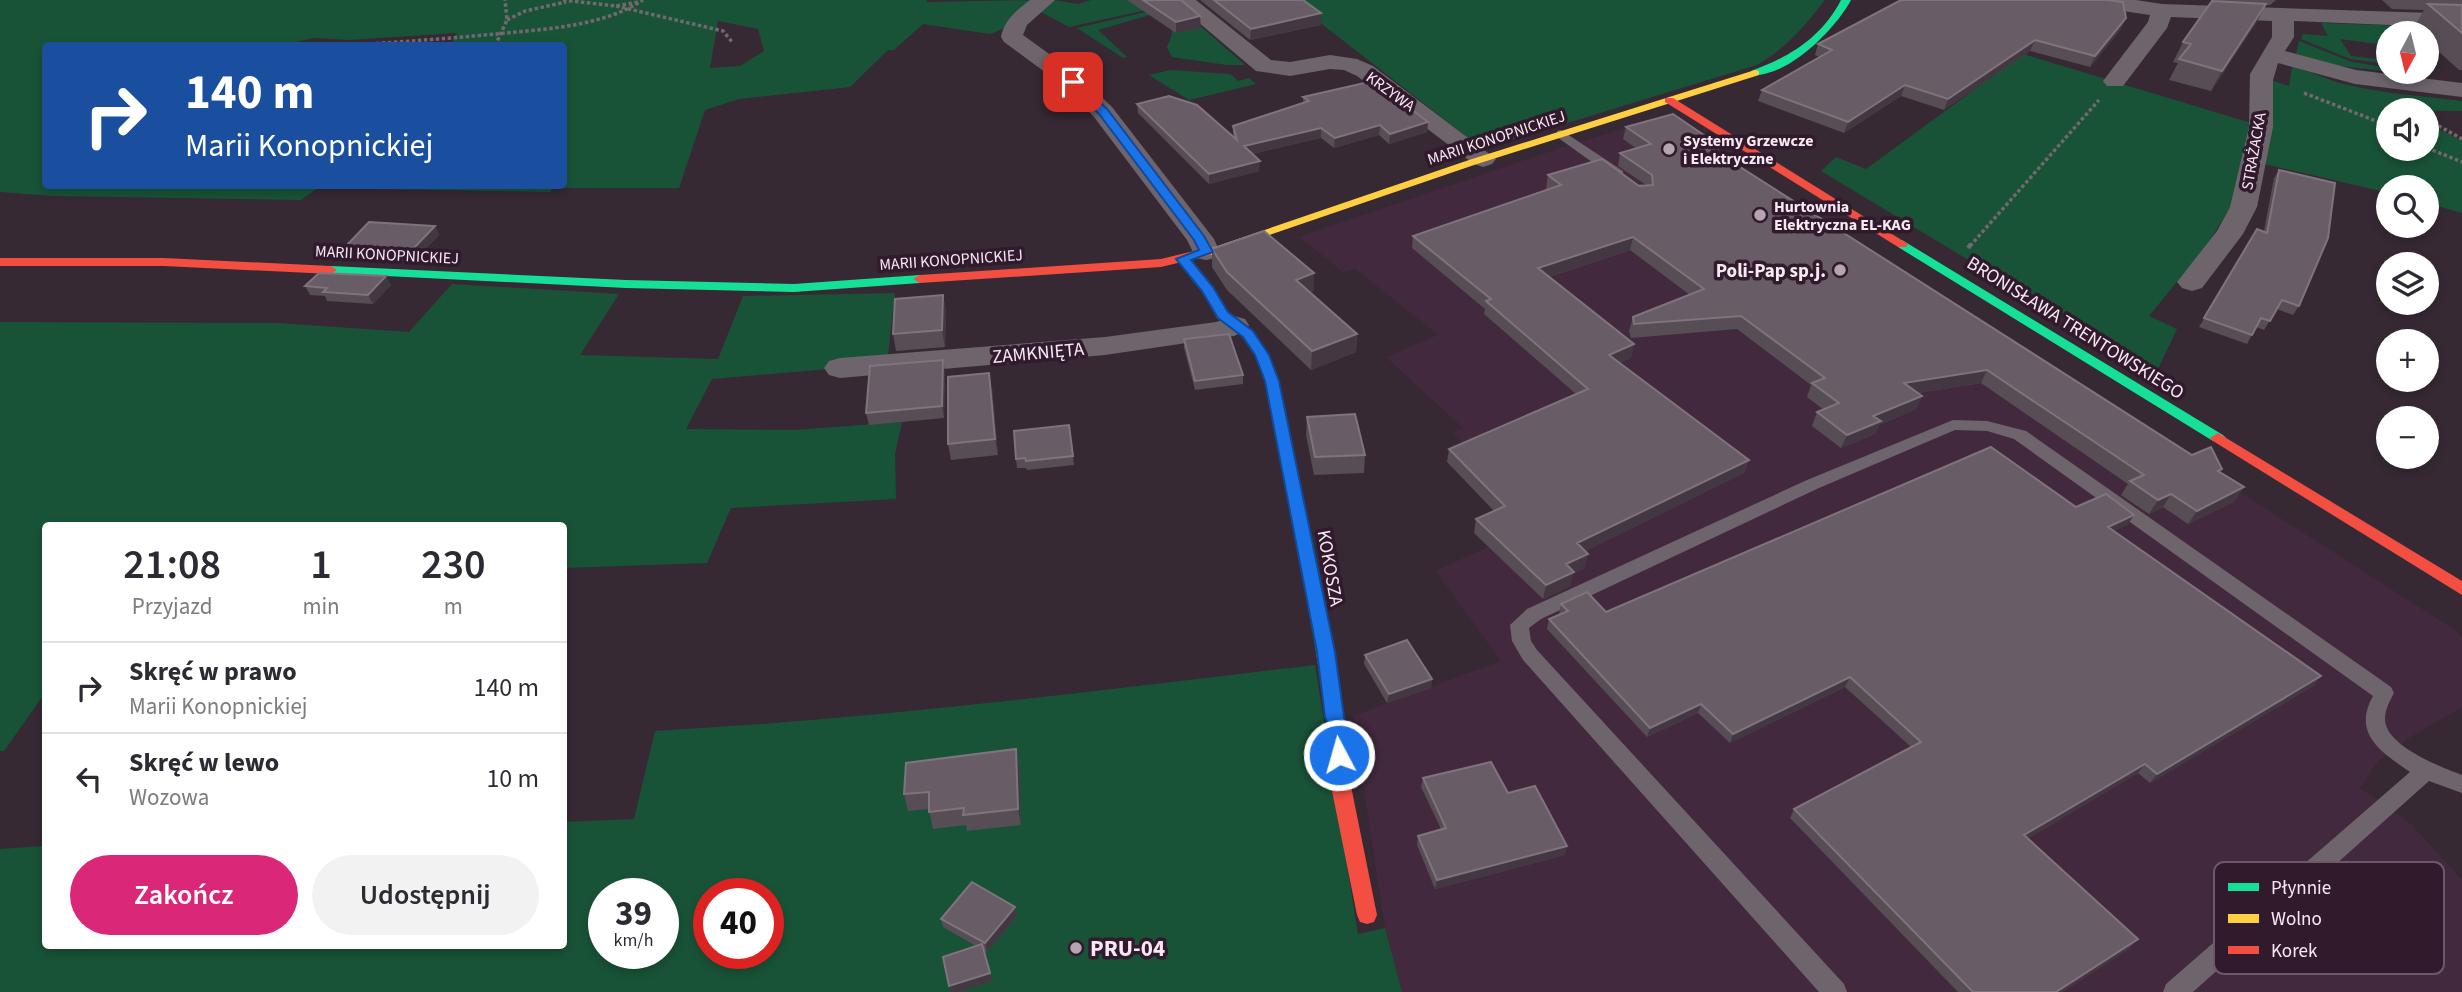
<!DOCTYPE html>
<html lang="pl">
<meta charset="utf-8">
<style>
:root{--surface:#fff;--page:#f2f2f3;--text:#2b2b33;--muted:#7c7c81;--line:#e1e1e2;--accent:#db2777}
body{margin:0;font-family:"Source Sans 3",sans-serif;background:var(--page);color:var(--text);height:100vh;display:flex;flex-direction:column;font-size:26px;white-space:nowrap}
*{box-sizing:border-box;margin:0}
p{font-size:23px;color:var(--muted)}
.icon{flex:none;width:38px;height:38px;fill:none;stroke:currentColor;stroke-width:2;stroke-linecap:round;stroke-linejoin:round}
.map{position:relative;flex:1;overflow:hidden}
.panel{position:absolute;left:42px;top:522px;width:525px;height:427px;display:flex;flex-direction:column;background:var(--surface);border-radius:7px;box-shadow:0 4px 10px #0003}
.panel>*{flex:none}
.hud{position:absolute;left:42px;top:42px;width:525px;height:147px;border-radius:7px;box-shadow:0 4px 10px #0003;background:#1a4fa0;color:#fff;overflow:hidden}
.needle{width:46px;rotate:187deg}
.buttons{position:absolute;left:2376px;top:21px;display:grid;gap:14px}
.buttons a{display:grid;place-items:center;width:63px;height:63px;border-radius:50%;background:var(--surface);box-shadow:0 4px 10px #0003;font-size:35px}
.speed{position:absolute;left:588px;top:878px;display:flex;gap:14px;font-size:35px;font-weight:700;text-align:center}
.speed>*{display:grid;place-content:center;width:91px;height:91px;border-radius:50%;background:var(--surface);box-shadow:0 4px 10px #0003;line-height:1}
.speed small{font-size:18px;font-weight:400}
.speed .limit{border:10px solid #d22;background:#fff;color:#111}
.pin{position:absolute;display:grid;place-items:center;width:60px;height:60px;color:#fff;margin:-30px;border-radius:14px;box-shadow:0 4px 10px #0006}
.me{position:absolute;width:77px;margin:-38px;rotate:354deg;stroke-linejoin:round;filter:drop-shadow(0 0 5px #0008)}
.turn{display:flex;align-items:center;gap:24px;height:147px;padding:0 28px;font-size:32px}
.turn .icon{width:91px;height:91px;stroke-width:2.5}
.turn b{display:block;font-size:49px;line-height:60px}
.eta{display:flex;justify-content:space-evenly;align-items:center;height:119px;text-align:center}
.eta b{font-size:42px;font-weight:600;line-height:49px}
.action{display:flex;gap:14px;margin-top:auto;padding:14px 28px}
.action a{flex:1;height:80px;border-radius:42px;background:var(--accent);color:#fff;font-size:28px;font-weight:600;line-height:80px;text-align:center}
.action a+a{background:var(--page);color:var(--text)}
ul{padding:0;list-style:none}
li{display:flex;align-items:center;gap:21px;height:91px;padding:0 28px;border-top:2px solid var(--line)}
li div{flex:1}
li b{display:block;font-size:26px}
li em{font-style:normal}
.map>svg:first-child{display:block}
.built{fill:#43293e}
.green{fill:#195337;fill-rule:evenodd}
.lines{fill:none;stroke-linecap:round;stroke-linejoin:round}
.path-far1{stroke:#726870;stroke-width:3.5;stroke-dasharray:3.5 2.5;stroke-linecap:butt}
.path{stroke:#726870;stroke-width:4.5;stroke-dasharray:5 3.5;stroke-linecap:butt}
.lane{fill:#6e646c;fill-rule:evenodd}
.street{fill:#6e646c;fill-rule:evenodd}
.fast{fill:#16e098;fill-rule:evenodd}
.slow{fill:#ffcf43;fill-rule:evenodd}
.jam{fill:#f24e42;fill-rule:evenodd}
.wall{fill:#574d55}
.shaded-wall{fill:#433741}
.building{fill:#685d66;stroke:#7f737c;stroke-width:2}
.route{fill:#1a73e8;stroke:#114b97;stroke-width:2}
.poi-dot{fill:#b4a5b1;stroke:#301a2c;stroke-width:2.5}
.labels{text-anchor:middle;stroke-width:7;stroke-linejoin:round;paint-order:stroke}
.far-street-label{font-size:16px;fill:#f8e8f4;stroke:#301a2c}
.far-poi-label{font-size:16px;font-weight:bold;fill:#f8e8f4;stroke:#301a2c;text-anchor:start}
.poi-label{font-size:19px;font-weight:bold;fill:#f8e8f4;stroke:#301a2c;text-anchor:end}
.street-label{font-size:19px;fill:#f8e8f4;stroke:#301a2c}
.near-poi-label{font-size:23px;font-weight:bold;fill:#f8e8f4;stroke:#301a2c;text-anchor:start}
.key{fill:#301a2c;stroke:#6c5868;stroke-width:2}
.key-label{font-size:19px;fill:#f8e8f4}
</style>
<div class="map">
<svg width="2462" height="992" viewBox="0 0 2462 992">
<rect width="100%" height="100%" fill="#362934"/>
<path class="built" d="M1657,119L2458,632L2462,639V707L2412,736L2378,761L2360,788L2411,824L2462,880V992H1402L1385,928L1353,716L1501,661L1436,571L1543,521L1453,433L1463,428L1386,357L1438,335L1356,269L1343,272L1299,237L1563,147Z"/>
<g class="green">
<path d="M0,0H927L926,2L1037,0L1005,28L990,34L923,24L894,50H888L850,87L739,99L705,110L679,188H553L550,192L318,188L301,200L55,196L0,192ZM718,21L758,29L764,51L740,66L710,68ZM456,33L451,45L564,46V186H46V46L280,45L315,38L349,40Z"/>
<path d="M1053,0L1078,4L1091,0H1175L1179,3L1069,27L1039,11Z"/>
<path d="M1291,0H1825C1804,27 1786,48 1757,65L1489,147L1476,144Z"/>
<path d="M1176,5L1245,65H1227L1172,57L1167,47C1175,30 1173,28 1163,11L1098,30L1127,57L1123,58L1077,28Z"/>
<path d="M2321,23L2438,27L2462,52L2427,49V33H2389V42H2383L2385,45L2340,39L2351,56L2377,59L2380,63L2350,59L2301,39L2303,34L2328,36Z"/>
<path d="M2299,41L2352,62L2383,67L2386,71L2331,65L2296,54Z"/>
<path d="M2023,54L2251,123L2243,186L2207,245L2149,316L2177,329L2156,373L1821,171L1836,157L1866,169Z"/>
<path d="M2292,67C2313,71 2327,81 2348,85C2385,94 2424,96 2462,101V111L2389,110V149H2427V119L2435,127L2462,141V213L2427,203V187H2389V193L2264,164L2270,80L2289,86Z"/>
<path d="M1171,70L1230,74L1238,81L1249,78L1256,84L1189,100L1149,75Z"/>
<path d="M452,284L619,294L580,355L718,359L743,296L895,293L887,364L712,379L686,429L795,430L902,422L895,454L896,499L731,508L707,563L564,568V525H46L45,693L4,751H0V322L278,323L409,332Z"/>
<path d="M1315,665L1358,934L1385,928L1402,992H0V849L45,846L46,945H564V822L634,819L655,731C876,719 1096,691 1315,665ZM604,894H663V954H604ZM709,894H768V954H709Z"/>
</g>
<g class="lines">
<g class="path-far1">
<path d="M563,0L616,6L639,2"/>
<path d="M616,6L723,31L733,43"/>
<path d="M507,20L525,11L566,2"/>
<path d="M334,46C388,43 442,39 496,34C544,29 602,27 643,0"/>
<path d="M495,46L507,20L505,0"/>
<path d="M2304,93L2389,126"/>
<path d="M2433,112L2430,114L2439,126L2462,139"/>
<path d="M2427,148L2462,162"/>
<path d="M1970,246L2099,100"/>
</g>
<path class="path" d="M1968,248L1971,244"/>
<g class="lane">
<path d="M1561,130L1623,171V177H1613L1557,137V131Z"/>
<path d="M1953,420L1987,421L2026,431L2391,687L2394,693C2390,701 2385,709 2385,719C2385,746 2441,767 2462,775V793L2429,781L2193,992H2163L2166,984L2410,772C2381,752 2352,734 2373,696L2014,439L1987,431L1955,430L1819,488L1541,619L1529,628L1531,641L1537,650L1844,984L1847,992H1819L1523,660L1512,641L1510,625L1527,609L1807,480Z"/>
</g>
<g class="street">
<path d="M1030,0H1055L1027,25L1023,35L1081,77L1112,107L1214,239L1220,252L1216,258L1206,260L1196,258L1187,240L1094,117L1065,87L1004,42L1001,37C1004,20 1017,10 1030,0Z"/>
<path d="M1172,0H1196L1271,60L1290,62L1330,55L1357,59L1373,66L1496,159L1492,164L1483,167L1474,164L1357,76L1344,70L1330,69L1290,76L1256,71Z"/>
<path d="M2077,0H2136L2162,4L2462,14V28L2294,21V37L2285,51L2356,70L2462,83V97L2355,84L2278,63L2273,80V127L2257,207L2243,234L2202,288L2192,291L2182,288L2177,282L2217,231L2230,207L2249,127L2250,74L2272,37V21L2171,17L2167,28L2123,86H2107L2103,81L2148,22L2150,15L2088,6L2080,5Z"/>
<path d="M1234,316L1245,319L1249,325L1245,331L1234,336L1105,355L840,378L829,375L824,368L829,361L840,358L1105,337L1216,322Z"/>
</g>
<g class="fast">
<path d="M1841,0H1851C1835,30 1787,78 1751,75V71C1790,57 1822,37 1841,0Z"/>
<path d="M1902,240L2223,435L2226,438L2223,441H2213L1898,247V241Z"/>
<path d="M1183,255L1188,256L1213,287L1227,313L1253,331L1269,355L1279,381L1322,587L1344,717L1342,722L1335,724L1328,722L1326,717L1306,587L1265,381L1255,355L1243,337L1217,318L1202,291L1177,259Z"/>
<path d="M331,266L626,280L794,284L920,275L927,279L920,283L794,292L626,288L326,273V267Z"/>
</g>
<path class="slow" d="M1755,70L1759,71V75L1477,164L1211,255H1201L1200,252L1469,160Z"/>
<g class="jam">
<path d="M1665,98H1673L1908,244L1906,247H1898L1665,102Z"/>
<path d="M1206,248L1212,252L1211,255L1161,267L920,283L913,279L920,275L1161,259Z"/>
<path d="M0,258H164L331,266L337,270L331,274L164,266H0Z"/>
<path d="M2218,433L2462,581V595L2213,441L2210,438Z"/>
<path d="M1335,710L1342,712L1349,733V776L1377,915L1374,922L1367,924L1360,922L1357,915L1329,776L1331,733L1326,717L1328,712Z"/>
</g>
</g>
<g class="wall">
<path d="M1127,0H1181L1201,28L1176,33Z"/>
<path d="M1200,0H1303L1321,13V25L1250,40Z"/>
<path d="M2218,0H2276L2270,5H2266L2256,23L2211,91L2169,80L2178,63L2173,62L2183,42Z"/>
<path d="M2382,0H2462V70H2459L2427,41V33H2418L2413,29L2424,10L2392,9Z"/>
<path d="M2121,29L2090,67L2030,51L1944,110L1901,96L1844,133L1758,101L1762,90L1819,57L1815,55L1818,44Z"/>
<path d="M1303,97L1428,122L1427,132L1389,144L1379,135L1334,148L1321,138L1252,154L1259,171L1209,184L1138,113L1137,104L1233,136V126L1303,103Z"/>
<path d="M1626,127L1720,146L1718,152L2192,455L2222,469L2220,472L2235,501L2188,524L2163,507L2149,514L2121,495L2128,484L1981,383L1918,393L1922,396L1916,409L1879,425L1875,434L1841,448L1812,426L1817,412L1824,410L1807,397L1811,385L1737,329L1631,338L1629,331L1633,317L1690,295L1630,250L1549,277L1634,344L1631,358L1619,363L1749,460L1744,473L1585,551V568L1573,573L1570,586L1543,599L1474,533L1476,519L1494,511L1447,462L1449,449L1576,394L1484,314L1485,309L1412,248L1413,236L1548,190L1546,188L1548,175L1646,185L1618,166L1620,153L1637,149L1623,139Z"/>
<path d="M2279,170L2299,306L2293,315L2277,309L2264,330L2256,327L2247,344L2199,327L2257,229L2264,231L2274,178Z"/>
<path d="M435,226L439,235L413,262L346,259L342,250Z"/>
<path d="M1212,249L1314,273V291L1310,292L1357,334L1356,352L1311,370L1227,290L1212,267Z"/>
<path d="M391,285L373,304L327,301L325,296L310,295L305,286Z"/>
<path d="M943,295L946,312L945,347L896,351L893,334Z"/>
<path d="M1184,339L1243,375V384L1195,390L1184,348Z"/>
<path d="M945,372L944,418L869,425L866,413Z"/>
<path d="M992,388L998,455L951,460L948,444Z"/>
<path d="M1307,417L1365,455L1364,473L1314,475L1306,435Z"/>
<path d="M1069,425L1074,465L1027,470L1026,468H1017L1016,459Z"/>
<path d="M2076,507L2134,515L2128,524L2114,531L2321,676L2313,686L2150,783L2138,773L2027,839L2130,948L2062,992H1958L1790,818L1794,809L1911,747L1845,687L1730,743L1698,713L1647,737L1547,629L1549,619L1560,615L1559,614L1561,604L1606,612Z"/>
<path d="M1365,655L1432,679L1431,688L1387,703L1364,664Z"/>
<path d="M1016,749L1019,766L1021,825L967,831L966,825L933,829L929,809L908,811L904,794Z"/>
<path d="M1423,778L1508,793L1565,855L1435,889L1417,845L1418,836L1441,829L1421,787Z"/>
<path d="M1015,907L1017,916L987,952L984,950L992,981L959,992H951L976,946L943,927L941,919Z"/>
</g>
<g class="shaded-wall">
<path d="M2266,4L2256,23L2211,91L2222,71Z"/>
<path d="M1321,13V25L1250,40L1251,29Z"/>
<path d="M1200,16L1201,28L1176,33V22Z"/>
<path d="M2126,18L2121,29L2090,67L2095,56Z"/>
<path d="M2035,40L2030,51L1944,110L1948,99Z"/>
<path d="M1905,85L1901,96L1844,133L1848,122Z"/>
<path d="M1428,122L1427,132L1389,144L1390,134Z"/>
<path d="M1380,125L1379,135L1334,148L1335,138Z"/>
<path d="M1321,128V138L1243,156L1244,146Z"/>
<path d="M1260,161L1259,171L1209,184V174Z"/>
<path d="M435,226L439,235L413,262L409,253Z"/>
<path d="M1633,237L1630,250L1536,281L1538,268Z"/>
<path d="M1314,273V291L1296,298V280Z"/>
<path d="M386,276L391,285L373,304L368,295Z"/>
<path d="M943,295L946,312L945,347L942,330Z"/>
<path d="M1357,334L1356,352L1311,370L1312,351Z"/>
<path d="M1634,344L1631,358L1606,368L1609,355Z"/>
<path d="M943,360L945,372L944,418L942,406Z"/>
<path d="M1987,370L1981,383L1898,396L1904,383Z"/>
<path d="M989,373L992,388L998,455L995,439Z"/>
<path d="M1922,396L1916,409L1879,425L1875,434L1841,448L1847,435L1873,416Z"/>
<path d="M1749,460L1744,473L1573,557L1577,543Z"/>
<path d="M2244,487L2235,501L2188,524L2197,511Z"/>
<path d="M2171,494L2163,507L2149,514L2158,500Z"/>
<path d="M2134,515L2128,524L2103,537L2108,527Z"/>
<path d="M1588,554L1585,568L1573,573L1570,586L1543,599L1546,585L1566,564Z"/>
<path d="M2321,676L2313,686L2150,783L2157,774Z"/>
<path d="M1850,677L1845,687L1730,743L1733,734Z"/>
<path d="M1432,679L1431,688L1387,703L1389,694Z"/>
<path d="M1701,704L1698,713L1647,737L1650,728Z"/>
<path d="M1016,749L1019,766L1021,825L1018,809Z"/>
<path d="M2145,764L2138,773L2017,845L2024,835Z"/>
<path d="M1567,846L1565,855L1435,889L1437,880Z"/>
<path d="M1015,907L1017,916L987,952L985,943Z"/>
<path d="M2138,939L2130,948L2062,992H2056Z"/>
<path d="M990,973L992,981L959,992H951L949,986Z"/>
</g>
<g class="building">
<path d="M1143,0H1181L1200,16L1176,22Z"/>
<path d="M1214,0H1303L1321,13L1251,29Z"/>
<path d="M1901,0H2107L2123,2L2126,18L2095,56L2035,40L1948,99L1905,85L1848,122L1762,90L1832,50L1818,44Z"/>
<path d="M2212,1L2266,4L2222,71L2179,59L2191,44L2183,42Z"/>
<path d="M2428,4L2462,5V33Z"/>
<path d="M1373,81L1428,122L1390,134L1380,125L1335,138L1321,128L1244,146L1260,161L1209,174L1137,104L1169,96L1197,105L1237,140L1233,126L1309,101L1303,97Z"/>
<path d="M1673,114L1720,146L1712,149L2192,455L2211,447L2222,469L2218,471L2244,487L2197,511L2171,494L2158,500L2130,481L2144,475L1987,370L1904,383L1922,396L1873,416L1881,421L1847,435L1817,412L1839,403L1812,383L1825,378L1741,316L1634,324L1633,317L1704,289L1633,237L1538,268L1634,344L1609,355L1749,460L1577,543L1588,554L1566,564L1574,572L1546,585L1476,519L1505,506L1449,449L1588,389L1486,301L1491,299L1413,236L1561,185L1548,175L1602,159L1639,186L1653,185L1652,175L1620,153L1651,144L1626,127Z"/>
<path d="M2279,170L2335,183L2328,238L2299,306L2282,300L2270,321L2261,318L2252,335L2204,318L2257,229L2267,233Z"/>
<path d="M369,222L435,226L409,253L342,250Z"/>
<path d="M1264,231L1314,273L1296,280L1357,334L1312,351L1227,272L1212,249Z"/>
<path d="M319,273L386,276L368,295L323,292L327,288L305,286Z"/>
<path d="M943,295L942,330L893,334L895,299Z"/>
<path d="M1229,334L1243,375L1195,381L1184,339Z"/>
<path d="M943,360L942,406L866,413L870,366Z"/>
<path d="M989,373L995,439L948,444V377Z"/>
<path d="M1355,414L1365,455L1315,457L1307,417Z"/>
<path d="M1069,425L1073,456L1026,461L1025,458L1016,459L1014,431Z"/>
<path d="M1991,447L2076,507L2106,494L2134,515L2108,527L2321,676L2157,774L2145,764L2024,835L2138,939L2056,992H1973L1794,809L1921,742L1850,677L1733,734L1701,704L1650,728L1549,619L1568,611L1561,604L1587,592L1606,612Z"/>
<path d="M1407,640L1432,679L1389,694L1365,655Z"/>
<path d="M1016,749L1018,809L963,815L964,808L929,812V792L904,794L906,763Z"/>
<path d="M1491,762L1508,793L1535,786L1567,846L1437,880L1418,836L1446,828L1423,778Z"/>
<path d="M972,882L1015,907L985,943L941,919Z"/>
<path d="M982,944L990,973L949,986L943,957Z"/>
</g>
<path class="route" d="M1069,80H1077L1107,109L1204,236L1213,252L1191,260L1213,287L1228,312L1253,331L1269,355L1279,381L1335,652L1344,717L1350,733L1346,760L1339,762L1333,760L1330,755L1331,733L1325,717L1317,652L1265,381L1255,355L1243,337L1218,318L1202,291L1176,259L1199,250L1194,240L1099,114L1069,85Z"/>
<g class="poi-dot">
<circle cx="1669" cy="149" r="7"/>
<circle cx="1760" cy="215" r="7"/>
<circle cx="1840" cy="270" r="7"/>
<circle cx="1076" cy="948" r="7"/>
</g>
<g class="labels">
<g class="far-street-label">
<text transform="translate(1391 91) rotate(36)" y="6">KRZYWA</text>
<text transform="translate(1496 137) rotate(-18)" y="6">MARII KONOPNICKIEJ</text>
<text transform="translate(2253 151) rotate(-80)" y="6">STRAŻACKA</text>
<text transform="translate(387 254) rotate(3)" y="6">MARII KONOPNICKIEJ</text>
<text transform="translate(951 259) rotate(-4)" y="6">MARII KONOPNICKIEJ</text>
</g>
<g class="far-poi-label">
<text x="1683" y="146">Systemy Grzewcze<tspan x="1683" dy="18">i Elektryczne</tspan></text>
<text x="1774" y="212">Hurtownia<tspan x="1774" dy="18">Elektryczna EL-KAG</tspan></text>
</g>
<g class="poi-label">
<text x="1826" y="277">Poli-Pap sp.j.</text>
</g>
<g class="street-label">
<text transform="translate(2076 327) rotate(32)" y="7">BRONISŁAWA TRENTOWSKIEGO</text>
<text transform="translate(1038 352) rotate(-5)" y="7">ZAMKNIĘTA</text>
<text transform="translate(1331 568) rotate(80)" y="7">KOKOSZA</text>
</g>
<g class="near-poi-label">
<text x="1090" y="956">PRU-04</text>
</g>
</g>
<rect x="2214" y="862" width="230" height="112" rx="10" class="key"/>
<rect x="2228" y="883" width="31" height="8" fill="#16e098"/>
<rect x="2228" y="914" width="31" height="9" fill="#ffcf43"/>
<rect x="2228" y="946" width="31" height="8" fill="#f24e42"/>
<g class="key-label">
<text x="2271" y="894">Płynnie</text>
<text x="2271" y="925">Wolno</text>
<text x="2271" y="957">Korek</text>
</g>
</svg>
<div class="buttons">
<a><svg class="needle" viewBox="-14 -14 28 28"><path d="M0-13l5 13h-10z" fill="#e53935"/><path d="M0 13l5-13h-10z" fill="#7c7c81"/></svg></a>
<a><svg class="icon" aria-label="sound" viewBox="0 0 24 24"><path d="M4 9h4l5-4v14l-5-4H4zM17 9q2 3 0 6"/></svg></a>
<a><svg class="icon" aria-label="search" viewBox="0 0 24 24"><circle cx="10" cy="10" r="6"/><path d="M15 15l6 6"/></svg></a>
<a><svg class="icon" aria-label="layers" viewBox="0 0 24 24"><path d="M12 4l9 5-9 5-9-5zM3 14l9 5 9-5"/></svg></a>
<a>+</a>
<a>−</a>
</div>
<div class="speed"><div>39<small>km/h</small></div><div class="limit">40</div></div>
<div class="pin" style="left:1073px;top:82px;background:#d93025"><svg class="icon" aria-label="arrive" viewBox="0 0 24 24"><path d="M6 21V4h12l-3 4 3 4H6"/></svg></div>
<svg class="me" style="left:1339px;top:755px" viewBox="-20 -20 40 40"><circle r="17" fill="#1a73e8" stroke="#fff" stroke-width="3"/><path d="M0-11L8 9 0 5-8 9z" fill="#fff"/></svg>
<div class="hud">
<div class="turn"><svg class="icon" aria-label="right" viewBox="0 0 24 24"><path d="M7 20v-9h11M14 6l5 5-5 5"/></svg><div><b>140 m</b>Marii Konopnickiej</div></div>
</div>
<section class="panel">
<div class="eta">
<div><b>21:08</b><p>Przyjazd</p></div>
<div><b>1</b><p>min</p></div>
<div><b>230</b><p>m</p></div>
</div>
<ul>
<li><svg class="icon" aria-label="right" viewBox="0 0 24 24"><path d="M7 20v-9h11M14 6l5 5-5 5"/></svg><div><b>Skręć w prawo</b><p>Marii Konopnickiej</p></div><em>140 m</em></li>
<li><svg class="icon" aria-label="left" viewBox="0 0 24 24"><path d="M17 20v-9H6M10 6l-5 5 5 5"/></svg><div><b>Skręć w lewo</b><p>Wozowa</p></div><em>10 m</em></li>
</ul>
<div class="action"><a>Zakończ</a><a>Udostępnij</a></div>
</section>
</div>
